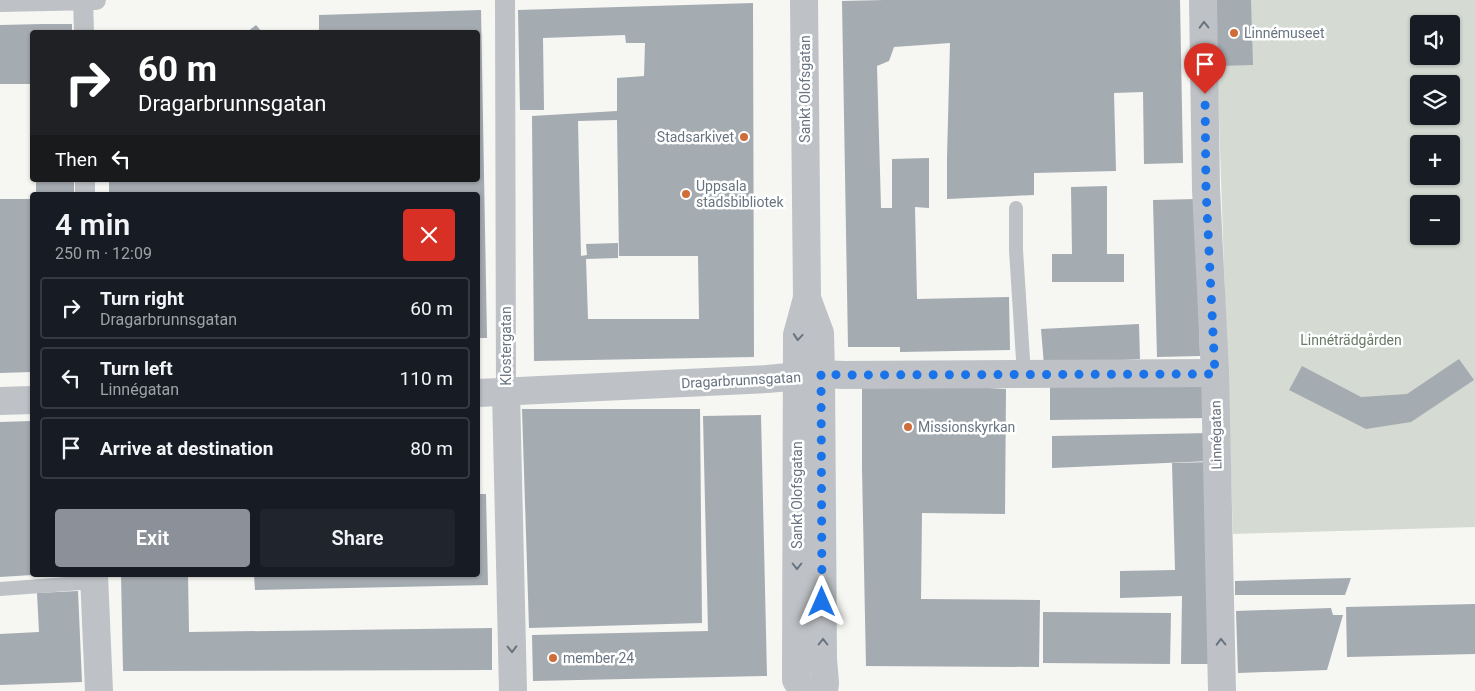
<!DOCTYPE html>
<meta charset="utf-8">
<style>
:root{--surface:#171b24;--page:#20242c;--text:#f1f3f6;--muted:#9ea1a6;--line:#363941;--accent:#8c9099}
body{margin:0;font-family:Roboto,sans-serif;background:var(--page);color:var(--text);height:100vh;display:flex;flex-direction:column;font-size:19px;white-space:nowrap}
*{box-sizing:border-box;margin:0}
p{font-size:16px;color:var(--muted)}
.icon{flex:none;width:28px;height:28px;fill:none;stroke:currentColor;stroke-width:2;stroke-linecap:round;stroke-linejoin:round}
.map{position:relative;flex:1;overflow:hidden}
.details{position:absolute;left:30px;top:192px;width:450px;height:385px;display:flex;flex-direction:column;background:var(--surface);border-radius:5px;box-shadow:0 1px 4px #0004}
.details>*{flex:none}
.hud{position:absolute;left:30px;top:30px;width:450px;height:152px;border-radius:5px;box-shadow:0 1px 4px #0004;background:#202124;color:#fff;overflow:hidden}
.fabs{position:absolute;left:1410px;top:15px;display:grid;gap:10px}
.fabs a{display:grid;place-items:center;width:50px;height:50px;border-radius:5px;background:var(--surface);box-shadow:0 1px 4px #0004;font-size:25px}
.pin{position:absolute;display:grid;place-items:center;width:42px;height:42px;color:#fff;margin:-51px -21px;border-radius:50% 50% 50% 0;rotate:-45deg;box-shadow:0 0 5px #0007}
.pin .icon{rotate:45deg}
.me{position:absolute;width:55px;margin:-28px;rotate:0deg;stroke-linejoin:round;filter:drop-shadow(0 0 4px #0008)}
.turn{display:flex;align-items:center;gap:18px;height:105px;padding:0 25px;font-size:22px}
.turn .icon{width:65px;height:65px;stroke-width:2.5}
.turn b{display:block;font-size:35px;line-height:42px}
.then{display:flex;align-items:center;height:48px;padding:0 25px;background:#0003;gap:10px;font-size:19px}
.round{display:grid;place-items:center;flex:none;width:52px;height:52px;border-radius:5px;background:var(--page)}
.summary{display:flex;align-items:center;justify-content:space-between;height:85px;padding:0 25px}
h1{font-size:30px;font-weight:600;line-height:38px}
.primary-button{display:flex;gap:10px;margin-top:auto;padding:10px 25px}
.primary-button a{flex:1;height:58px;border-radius:5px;background:var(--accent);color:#fff;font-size:20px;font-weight:600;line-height:58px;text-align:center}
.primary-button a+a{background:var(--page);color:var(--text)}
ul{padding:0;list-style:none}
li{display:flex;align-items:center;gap:15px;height:62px;margin:0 10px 8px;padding:0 15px;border:2px solid var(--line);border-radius:5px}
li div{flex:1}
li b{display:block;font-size:19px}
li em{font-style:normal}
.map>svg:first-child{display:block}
.green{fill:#d5dad3;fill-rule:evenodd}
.building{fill:#a4abb1;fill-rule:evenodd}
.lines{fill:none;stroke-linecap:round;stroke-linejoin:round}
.service{stroke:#bec1c5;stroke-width:14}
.pedestrian{stroke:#bec1c5;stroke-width:20}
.minor{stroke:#bec1c5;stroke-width:28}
.oneway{stroke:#697481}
.route{stroke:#1a73e8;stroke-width:9;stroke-dasharray:0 16.2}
.poi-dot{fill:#cf6c3a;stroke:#fff;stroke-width:2}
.labels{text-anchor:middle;stroke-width:5;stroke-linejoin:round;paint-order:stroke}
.poi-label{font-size:14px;fill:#697481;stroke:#fff;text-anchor:start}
.street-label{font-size:14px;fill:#697481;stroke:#fff}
.park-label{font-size:14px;fill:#687967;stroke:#fff}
</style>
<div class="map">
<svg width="1475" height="691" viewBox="0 0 1475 691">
<rect width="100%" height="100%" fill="#f6f6f3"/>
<path class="green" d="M1215,0H1475V527L1233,534ZM1419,24H1451V56H1419ZM1419,84H1451V116H1419ZM1419,144H1451V176H1419ZM1419,204H1451V236H1419Z"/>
<g class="building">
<path d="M884,0H1180L1183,163L1144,164L1143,92L1114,93L1116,171L1034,173V195L947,199V157L950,43L894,47L889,61L877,66L881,208H892V159L929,158V208L915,207L917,299L1009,297L1010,350L900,352V347H848L842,1Z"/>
<path d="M1215,0H1251L1253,65L1217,66Z"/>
<path d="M753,3L754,357L534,361L532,116L617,111V78L644,76L645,43H626L625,35L543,38L544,110H520L518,10ZM617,120L619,256H698L699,319H588L586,259L618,258V243L586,244L587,255L581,256L578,121Z"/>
<path d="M481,10L487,338H478V195H109V180H478V32H319V15Z"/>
<path d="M43,24H72V32H32V84H0V25Z"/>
<path d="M256,25L262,32H247Z"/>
<rect x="36" y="180" width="38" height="15"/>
<path d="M1107,186V254H1124V282H1052V254H1072L1071,187Z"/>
<path d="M0,199H32V372L0,373Z"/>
<path d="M1196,199L1200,356L1157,357L1153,200Z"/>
<path d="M1139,324L1140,359L1044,365L1041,329Z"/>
<path d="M1459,359L1474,380L1411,422L1366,429L1289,390L1302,366L1361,397L1407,394Z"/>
<path d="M1208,381L1209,418L1050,420V383Z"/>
<path d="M862,386H953L1006,389L1005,514L922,513L921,599L1040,600L1039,667L866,666L862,468Z"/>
<path d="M522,409H700L702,623L529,628Z"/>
<path d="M761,415L767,676L533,681L532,635L708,631L703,416Z"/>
<path d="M32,421V575L0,577V422Z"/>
<path d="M1211,433V461L1052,468V436Z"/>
<path d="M1211,462L1215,664H1181L1182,596L1120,598V571L1175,570L1172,463Z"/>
<path d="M478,494H486L488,585L255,590L254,575H478Z"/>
<path d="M121,575H188L189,632L492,628V670L123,671Z"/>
<path d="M1351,578L1345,595H1235V581Z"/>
<path d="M78,591L82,682L0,685V634L39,632L37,593Z"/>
<path d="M1475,604V654L1347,657L1346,607Z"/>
<path d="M1331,608L1333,615H1343L1327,670L1238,673L1236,611Z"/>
<path d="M1043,612L1171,613L1170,664L1043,663Z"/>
</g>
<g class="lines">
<g class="service">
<path d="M1016,208V250L1024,375"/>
<path d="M0,589L94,582"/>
</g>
<g class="pedestrian">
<path d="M83,0L84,32"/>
<path d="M505,0L506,392"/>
<path d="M0,2L96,0"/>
<path d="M85,180V195"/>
</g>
<g class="minor">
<path d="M1203,0L1206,189L1215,373L1222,691"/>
<path d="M807,298L820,333L821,374L823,659L825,683L824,691"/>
<path d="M506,392L513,691"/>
<path d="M478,393L767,379L821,374L844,375L1215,373"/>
<path d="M0,401L32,400"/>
<path d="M94,575L99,691"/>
<path d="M804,691L796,680L797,335L807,298L804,0"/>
</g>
</g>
<defs><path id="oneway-chevron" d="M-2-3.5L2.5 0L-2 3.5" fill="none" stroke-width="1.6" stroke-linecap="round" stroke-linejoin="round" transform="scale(1.25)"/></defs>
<g class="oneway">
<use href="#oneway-chevron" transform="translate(1204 25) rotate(-91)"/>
<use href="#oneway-chevron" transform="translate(798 337) rotate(95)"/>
<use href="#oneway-chevron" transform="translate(797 566) rotate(90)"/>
<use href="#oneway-chevron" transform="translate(823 642) rotate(-90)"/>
<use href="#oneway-chevron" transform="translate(1221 642) rotate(-91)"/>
<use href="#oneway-chevron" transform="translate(512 649) rotate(89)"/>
</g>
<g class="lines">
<path class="route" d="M822,602L821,374L844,375L1215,374L1206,189L1205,94"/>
</g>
<g class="poi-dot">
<circle cx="1234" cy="33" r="5"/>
<circle cx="744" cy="137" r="5"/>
<circle cx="686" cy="194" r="5"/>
<circle cx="908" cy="427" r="5"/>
<circle cx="553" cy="658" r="5"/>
</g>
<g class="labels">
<g class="poi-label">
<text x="1244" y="38">Linnémuseet</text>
<text x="734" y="142" text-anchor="end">Stadsarkivet</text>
<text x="696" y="191">Uppsala<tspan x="696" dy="16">stadsbibliotek</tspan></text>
<text x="918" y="432">Missionskyrkan</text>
<text x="563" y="663">member 24</text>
</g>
<g class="street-label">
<text transform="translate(805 89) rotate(-90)" y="5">Sankt Olofsgatan</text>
<text transform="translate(506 346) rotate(-90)" y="5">Klostergatan</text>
<text transform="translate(741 380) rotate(-3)" y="5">Dragarbrunnsgatan</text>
<text transform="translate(1216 435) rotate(-91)" y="5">Linnégatan</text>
<text transform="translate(797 495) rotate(-90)" y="5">Sankt Olofsgatan</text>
</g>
<g class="park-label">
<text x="1351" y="345">Linnéträdgården</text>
</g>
</g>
</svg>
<div class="fabs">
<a><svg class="icon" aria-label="sound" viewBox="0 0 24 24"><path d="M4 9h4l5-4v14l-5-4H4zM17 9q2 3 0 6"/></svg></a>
<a><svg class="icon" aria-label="layers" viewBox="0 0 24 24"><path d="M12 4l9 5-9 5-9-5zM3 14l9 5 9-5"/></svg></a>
<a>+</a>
<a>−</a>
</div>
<div class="pin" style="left:1205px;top:94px;background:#d93025"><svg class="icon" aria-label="arrive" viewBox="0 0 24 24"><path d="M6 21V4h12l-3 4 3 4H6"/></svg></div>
<svg class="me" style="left:822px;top:602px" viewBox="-20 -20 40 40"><path d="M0-17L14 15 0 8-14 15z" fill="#1a73e8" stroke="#fff" stroke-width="4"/></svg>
<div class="hud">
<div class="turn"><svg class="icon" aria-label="right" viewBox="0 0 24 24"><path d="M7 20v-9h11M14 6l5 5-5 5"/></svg><div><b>60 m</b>Dragarbrunnsgatan</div></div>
<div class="then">Then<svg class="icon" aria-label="left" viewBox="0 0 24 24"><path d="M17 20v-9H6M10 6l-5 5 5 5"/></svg></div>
</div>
<section class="details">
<div class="summary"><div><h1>4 min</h1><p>250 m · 12:09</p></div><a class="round" style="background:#d93025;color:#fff"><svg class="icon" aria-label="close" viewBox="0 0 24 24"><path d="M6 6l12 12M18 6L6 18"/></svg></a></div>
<ul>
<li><svg class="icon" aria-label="right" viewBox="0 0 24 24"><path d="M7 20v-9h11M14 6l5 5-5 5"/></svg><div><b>Turn right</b><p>Dragarbrunnsgatan</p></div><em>60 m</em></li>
<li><svg class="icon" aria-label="left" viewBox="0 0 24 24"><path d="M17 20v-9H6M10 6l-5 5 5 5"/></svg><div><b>Turn left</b><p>Linnégatan</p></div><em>110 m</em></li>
<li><svg class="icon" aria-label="arrive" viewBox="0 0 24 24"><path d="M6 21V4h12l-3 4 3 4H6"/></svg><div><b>Arrive at destination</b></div><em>80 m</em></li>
</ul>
<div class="primary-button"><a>Exit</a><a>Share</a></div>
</section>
</div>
